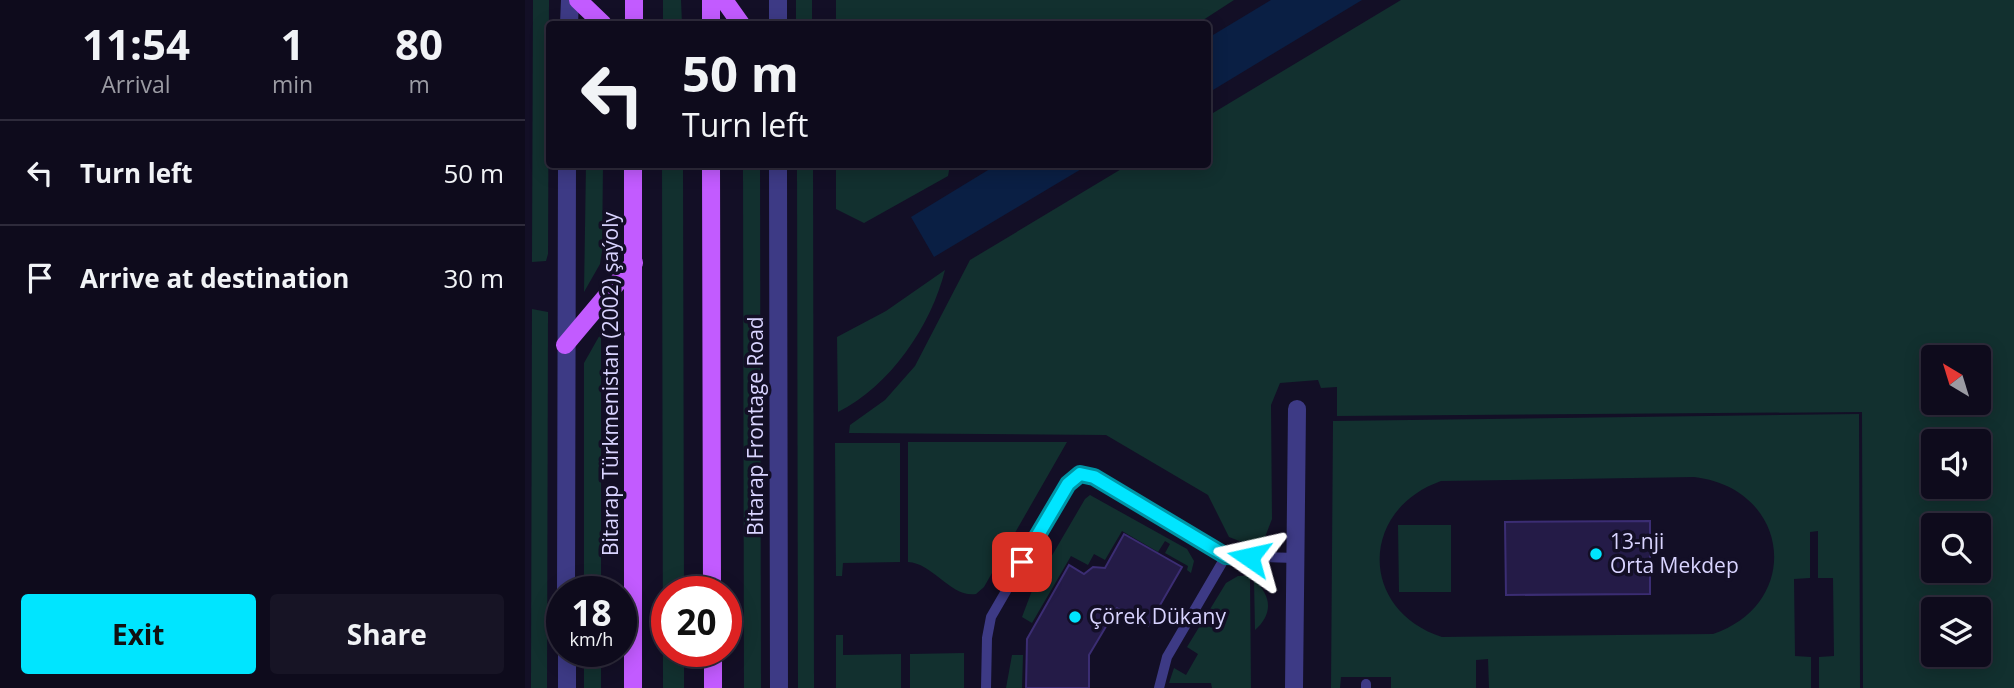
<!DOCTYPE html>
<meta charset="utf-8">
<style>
:root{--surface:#0e0b1c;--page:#171425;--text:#f1f3f6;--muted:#9b9ba3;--line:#2e2b3b;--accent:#00e5ff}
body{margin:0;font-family:"Open Sans",sans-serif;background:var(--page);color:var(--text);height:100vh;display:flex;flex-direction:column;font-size:26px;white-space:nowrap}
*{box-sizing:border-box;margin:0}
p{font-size:23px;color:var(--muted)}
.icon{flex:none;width:38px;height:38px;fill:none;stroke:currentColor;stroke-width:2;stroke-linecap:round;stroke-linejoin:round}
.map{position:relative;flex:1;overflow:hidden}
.details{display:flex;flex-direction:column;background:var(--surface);width:525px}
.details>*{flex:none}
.top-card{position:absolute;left:21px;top:21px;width:665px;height:147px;border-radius:7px;box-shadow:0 4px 18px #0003,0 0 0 2px var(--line);background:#0e0b1c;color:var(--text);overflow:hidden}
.needle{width:46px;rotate:322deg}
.buttons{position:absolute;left:1396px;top:345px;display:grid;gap:14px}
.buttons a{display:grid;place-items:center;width:70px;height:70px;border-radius:7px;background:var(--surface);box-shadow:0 4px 18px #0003,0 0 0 2px var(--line);font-size:35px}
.speed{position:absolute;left:21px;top:576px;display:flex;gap:14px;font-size:35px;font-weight:700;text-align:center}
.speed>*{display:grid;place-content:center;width:91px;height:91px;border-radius:50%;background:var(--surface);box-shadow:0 4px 18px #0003,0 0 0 2px var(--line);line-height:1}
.speed small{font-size:18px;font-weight:400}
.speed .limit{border:10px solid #d22;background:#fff;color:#111}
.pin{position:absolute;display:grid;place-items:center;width:60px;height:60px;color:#fff;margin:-30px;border-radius:14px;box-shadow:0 4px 10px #0006}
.me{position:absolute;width:77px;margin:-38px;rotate:281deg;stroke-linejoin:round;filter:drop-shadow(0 0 5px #0008)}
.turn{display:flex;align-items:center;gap:24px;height:147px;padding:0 21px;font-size:32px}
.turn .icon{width:91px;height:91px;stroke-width:2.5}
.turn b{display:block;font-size:49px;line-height:60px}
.eta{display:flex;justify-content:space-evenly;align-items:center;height:119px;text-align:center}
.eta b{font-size:42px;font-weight:700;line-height:49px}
.action{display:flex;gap:14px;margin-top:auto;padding:14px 21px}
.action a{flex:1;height:80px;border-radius:7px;background:var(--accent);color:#111;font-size:28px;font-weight:700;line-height:80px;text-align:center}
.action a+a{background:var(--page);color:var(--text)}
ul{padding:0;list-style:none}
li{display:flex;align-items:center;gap:21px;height:105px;padding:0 21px;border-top:2px solid var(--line)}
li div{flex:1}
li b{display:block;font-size:26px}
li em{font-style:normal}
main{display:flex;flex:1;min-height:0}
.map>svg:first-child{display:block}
.green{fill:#12302f;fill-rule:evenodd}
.water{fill:#0a1f44}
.building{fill:#241b47;stroke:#3b2d73;stroke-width:2}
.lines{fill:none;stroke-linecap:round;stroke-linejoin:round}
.lane{stroke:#3d3a85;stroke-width:10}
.street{stroke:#3d3a85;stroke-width:18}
.primary{stroke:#c25bff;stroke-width:18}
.route-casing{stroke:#0095a6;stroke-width:18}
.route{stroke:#00e5ff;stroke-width:12}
.poi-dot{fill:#00e5ff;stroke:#130f26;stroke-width:2.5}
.labels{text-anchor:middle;stroke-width:7;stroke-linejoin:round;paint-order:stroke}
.street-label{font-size:21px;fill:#d9d4ff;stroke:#130f26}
.poi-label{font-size:21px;fill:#d9d4ff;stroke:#130f26;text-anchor:start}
</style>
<main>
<section class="details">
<div class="eta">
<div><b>11:54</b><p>Arrival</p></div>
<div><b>1</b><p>min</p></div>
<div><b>80</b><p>m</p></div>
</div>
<ul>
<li><svg class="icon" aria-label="left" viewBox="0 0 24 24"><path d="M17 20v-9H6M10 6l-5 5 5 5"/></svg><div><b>Turn left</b></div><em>50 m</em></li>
<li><svg class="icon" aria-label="arrive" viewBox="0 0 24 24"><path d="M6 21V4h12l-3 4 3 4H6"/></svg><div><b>Arrive at destination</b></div><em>30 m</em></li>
</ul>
<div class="action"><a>Exit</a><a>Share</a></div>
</section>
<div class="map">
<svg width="1489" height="688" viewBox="0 0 1489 688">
<rect width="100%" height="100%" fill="#130f26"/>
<g class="green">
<path d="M8,0H24L23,254L21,261L7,262Z"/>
<path d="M138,0H156L157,24H138Z"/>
<rect x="271" y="0" width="16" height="24"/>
<path d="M311,0H709L672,24H311Z"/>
<path d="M876,0H1489V688H1338L1337,412L812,416V387L796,388L793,380L755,383L746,405L747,519L740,537L722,544L704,537L683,495L581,435L324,433L325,425L360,400L390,366L445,260L603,165L682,164L683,116ZM1409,357H1454V402H1409ZM1409,441H1454V486H1409ZM1409,525H1454V570H1409ZM1409,609H1454V654H1409Z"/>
<path d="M61,165H78L77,251L75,264L59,292Z"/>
<path d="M137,165H158L159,591L142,592V651H159V688H138Z"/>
<path d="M218,165H235L236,688H219Z"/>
<path d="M272,165H288L289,688H273Z"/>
<path d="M311,165V164L425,165L423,176L339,223L311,209Z"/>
<path d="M420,270C406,326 365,386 313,412L312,337L361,311Z"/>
<path d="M7,309L23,312L22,688H6Z"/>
<path d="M76,333V591H59V363Z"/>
<path d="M1334,414L1335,688H1294V657L1309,656L1308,578H1293V531L1285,532V578L1269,579L1270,656L1286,657V688H964L963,659L951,660V688H866V677H816L815,688H806L808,421ZM1169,477C1265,488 1279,603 1188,634L917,637C834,610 834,510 916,481Z"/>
<path d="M383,442H542L459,587L451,594C426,598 408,563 383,562Z"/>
<path d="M310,443H375V562L318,563L317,576H311Z"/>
<path d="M565,495L662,549L669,561L666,573L662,570L663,566L640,553L645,544L640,541L633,552L597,531L580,560L569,554L563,565L546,556L507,623L497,617L508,588L560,499Z"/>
<path d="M873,525H926V592H874Z"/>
<path d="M725,576L726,688H687L686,683H644L649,668L661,675L673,654L662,647L701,583L713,576Z"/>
<path d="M729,580C747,596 748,614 730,630Z"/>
<path d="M311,635H318V655L376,654V688H311Z"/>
<rect x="59" y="651" width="17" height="37"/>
<path d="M439,653V688H385V654Z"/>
<path d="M487,655H498L497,688H481Z"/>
</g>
<g class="water">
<path d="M746,0H837L683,93V38Z"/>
<path d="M473,164L563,165L409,257L386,217Z"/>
</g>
<g class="building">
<path d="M1125,521V594L981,595L980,522Z"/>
<path d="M599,534L657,567L623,626L592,608L564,655V688H501L502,639L544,565L559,574L568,567L580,568Z"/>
</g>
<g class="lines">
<g class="lane">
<path d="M841,684V688"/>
<path d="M461,688L462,638L466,617L543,484L555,474L569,477L701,556L771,558"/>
<path d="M634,688L642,657L701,556"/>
</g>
<g class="street">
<path d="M44,24L45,0"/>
<path d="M253,24V0"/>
<path d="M253,164L254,688"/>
<path d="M41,592L42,164"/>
<path d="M42,651V688"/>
<path d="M769,688L772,409"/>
</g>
<g class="primary">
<path d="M53,0L78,24"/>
<path d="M186,0V24"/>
<path d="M199,0L216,24"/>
<path d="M109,24V0"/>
<path d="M186,164L187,592"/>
<path d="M40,345L109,263"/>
<path d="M188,651V688"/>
<path d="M108,688V164"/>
</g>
</g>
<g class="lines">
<g class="route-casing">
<path id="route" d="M497,562L543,484L555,474L569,477L701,556L724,557"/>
</g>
<use href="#route" class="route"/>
</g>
<g class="poi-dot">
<circle cx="1071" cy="554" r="7"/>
<circle cx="550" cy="617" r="7"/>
</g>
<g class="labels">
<g class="street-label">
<text transform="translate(86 384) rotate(-90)" y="7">Bitarap Türkmenistan (2002) şaýoly</text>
<text transform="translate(231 426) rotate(-90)" y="7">Bitarap Frontage Road</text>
</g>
<g class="poi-label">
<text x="1085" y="549">13-nji<tspan x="1085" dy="24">Orta Mekdep</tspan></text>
<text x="564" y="624">Çörek Dükany</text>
</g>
</g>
</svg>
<div class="buttons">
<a><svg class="needle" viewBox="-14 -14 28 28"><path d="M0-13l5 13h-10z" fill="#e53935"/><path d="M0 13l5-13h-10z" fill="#9b9ba3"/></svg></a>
<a><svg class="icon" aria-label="sound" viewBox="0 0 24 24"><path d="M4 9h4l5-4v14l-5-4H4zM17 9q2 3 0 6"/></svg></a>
<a><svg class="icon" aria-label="search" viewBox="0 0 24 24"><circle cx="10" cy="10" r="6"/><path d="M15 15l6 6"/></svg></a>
<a><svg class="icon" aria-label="layers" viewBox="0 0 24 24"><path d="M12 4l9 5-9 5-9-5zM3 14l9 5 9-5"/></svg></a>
</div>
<div class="speed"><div>18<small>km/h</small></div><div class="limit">20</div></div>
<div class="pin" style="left:497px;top:562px;background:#d93025"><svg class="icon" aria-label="arrive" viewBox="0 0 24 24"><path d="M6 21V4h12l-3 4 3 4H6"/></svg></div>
<svg class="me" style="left:724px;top:557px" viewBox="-20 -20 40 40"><path d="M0-17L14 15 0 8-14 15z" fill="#00e5ff" stroke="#fff" stroke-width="4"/></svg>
<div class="top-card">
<div class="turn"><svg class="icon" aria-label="left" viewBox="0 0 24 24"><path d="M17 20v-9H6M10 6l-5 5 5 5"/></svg><div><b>50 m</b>Turn left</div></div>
</div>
</div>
</main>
